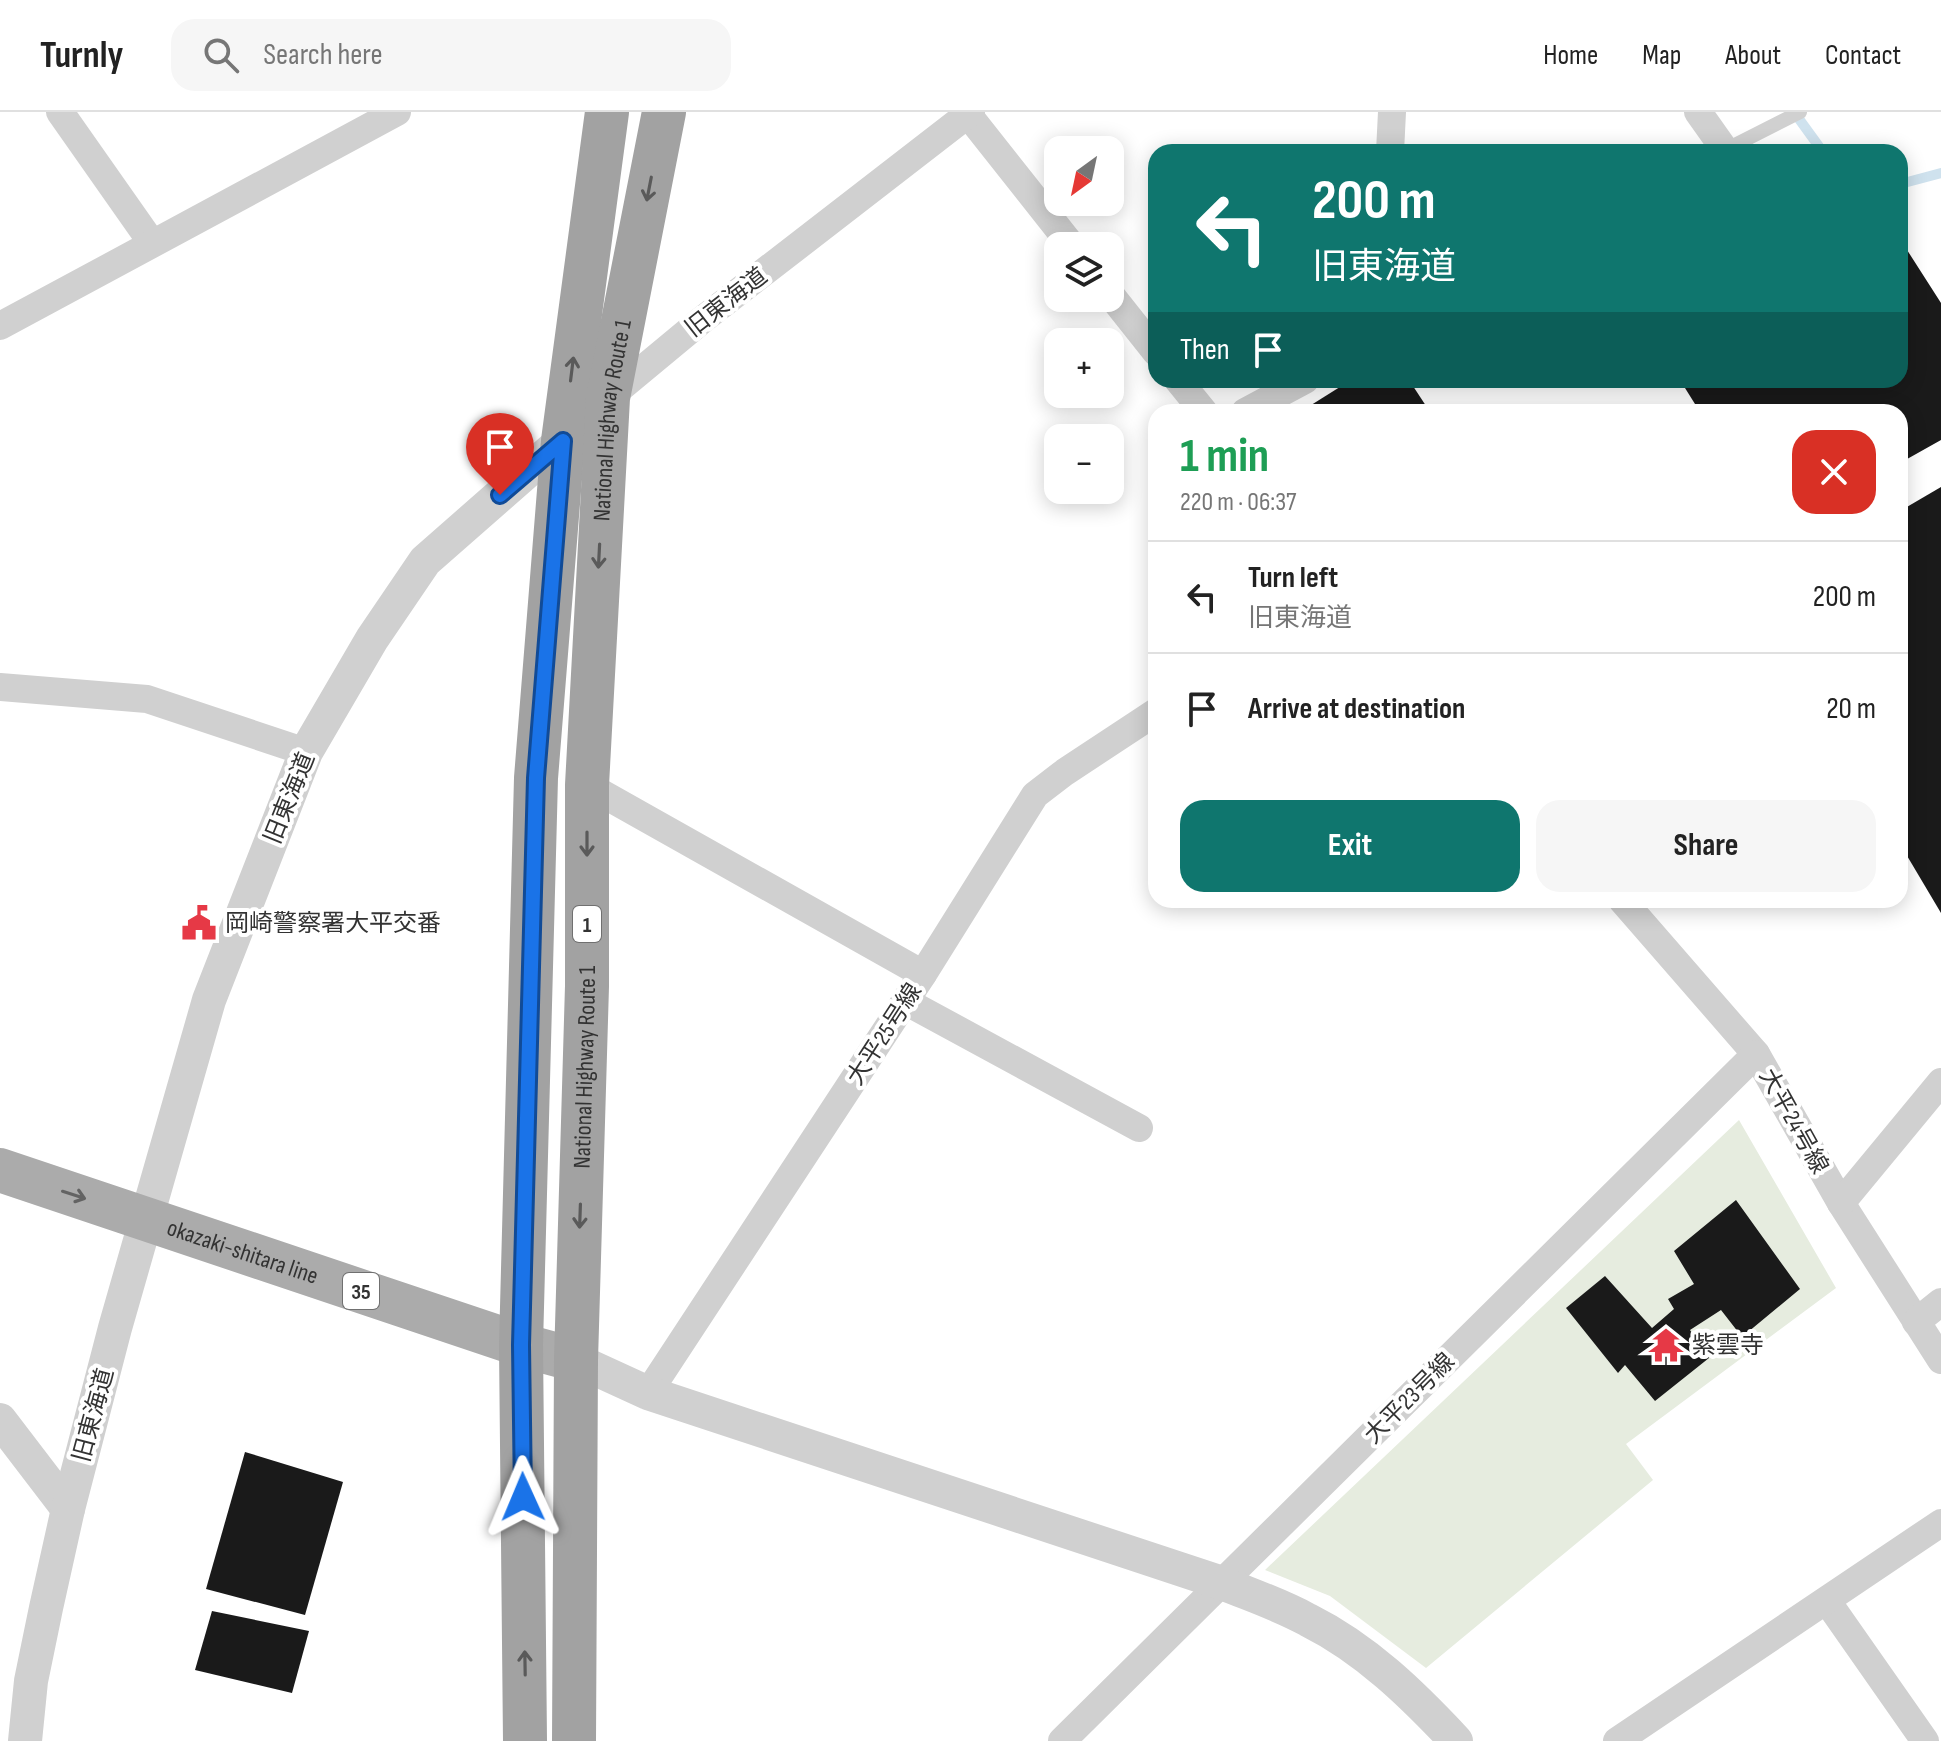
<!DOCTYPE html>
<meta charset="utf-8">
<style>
:root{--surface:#fff;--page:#f6f6f6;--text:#222;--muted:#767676;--line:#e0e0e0;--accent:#0f766e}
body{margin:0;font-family:"Sofia Sans Condensed","Noto Sans JP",sans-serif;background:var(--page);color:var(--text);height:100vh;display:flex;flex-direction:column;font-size:30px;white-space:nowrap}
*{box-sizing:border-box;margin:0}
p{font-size:26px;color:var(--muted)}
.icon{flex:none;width:44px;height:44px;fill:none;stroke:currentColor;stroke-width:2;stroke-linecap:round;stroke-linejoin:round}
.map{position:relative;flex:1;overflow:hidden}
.panel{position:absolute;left:1148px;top:292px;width:760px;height:504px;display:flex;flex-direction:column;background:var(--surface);border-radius:24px;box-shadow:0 4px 20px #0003}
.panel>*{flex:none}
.top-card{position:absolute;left:1148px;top:32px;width:760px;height:244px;border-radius:24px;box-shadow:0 4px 20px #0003;background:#0f766e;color:#fff;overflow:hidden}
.needle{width:52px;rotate:213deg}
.fabs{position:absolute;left:1044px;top:24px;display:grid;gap:16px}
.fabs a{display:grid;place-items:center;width:80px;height:80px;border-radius:16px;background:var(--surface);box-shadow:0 4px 20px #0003;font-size:40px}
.pin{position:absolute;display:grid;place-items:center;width:68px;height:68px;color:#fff;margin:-82px -34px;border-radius:50% 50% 50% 0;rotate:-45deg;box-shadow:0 0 8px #0007}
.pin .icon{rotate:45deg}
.me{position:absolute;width:88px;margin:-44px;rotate:359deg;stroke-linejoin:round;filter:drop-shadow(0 0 6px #0008)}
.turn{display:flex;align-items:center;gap:28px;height:168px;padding:0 32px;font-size:36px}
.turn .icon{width:104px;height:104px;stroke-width:2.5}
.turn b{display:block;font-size:56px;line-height:68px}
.then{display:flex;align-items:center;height:76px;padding:0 32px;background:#0003;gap:16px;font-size:30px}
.round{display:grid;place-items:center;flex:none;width:84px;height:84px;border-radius:24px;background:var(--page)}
.headline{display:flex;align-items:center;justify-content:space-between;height:136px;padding:0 32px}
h1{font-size:48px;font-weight:700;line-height:60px;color:#1e9e55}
.cta{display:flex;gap:16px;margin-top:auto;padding:16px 32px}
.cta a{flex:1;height:92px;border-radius:24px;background:var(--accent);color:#fff;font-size:32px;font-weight:700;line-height:92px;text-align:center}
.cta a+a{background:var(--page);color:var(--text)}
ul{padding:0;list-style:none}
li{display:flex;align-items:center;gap:24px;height:112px;padding:0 32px;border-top:2px solid var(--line)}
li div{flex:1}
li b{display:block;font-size:30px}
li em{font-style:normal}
header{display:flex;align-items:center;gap:48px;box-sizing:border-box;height:112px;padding:0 40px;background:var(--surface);border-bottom:2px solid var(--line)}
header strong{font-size:38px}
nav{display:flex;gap:44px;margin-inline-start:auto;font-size:28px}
.search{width:560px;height:72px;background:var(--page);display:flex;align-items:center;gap:20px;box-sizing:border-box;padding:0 28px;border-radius:24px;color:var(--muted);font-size:30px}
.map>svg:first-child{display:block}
.green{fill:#e6ecdf}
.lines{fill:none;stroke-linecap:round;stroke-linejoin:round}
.stream{stroke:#cfe2ee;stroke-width:10}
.building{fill:#1a1a1a}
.service{stroke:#d0d0d0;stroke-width:14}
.minor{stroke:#d0d0d0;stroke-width:28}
.tertiary{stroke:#d0d0d0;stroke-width:34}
.primary{stroke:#ababab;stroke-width:44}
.trunk{stroke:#a2a2a2;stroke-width:44}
.oneway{stroke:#5a5a5a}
.oneway2{stroke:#636363}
.route-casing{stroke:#114b97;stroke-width:20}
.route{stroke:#1a73e8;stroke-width:14}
.labels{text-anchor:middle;stroke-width:8;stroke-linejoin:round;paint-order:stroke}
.shield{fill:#fff;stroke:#707070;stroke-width:2}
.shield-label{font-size:22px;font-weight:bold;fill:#333}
.street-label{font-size:24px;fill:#333;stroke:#fff}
.poi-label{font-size:24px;fill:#333;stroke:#fff;text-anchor:start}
</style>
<header>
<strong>Turnly</strong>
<div class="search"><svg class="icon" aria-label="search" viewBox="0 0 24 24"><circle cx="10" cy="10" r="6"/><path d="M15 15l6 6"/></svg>Search here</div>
<nav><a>Home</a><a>Map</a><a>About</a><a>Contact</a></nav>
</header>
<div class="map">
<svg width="1941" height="1629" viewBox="0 0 1941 1629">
<rect width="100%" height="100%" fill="#fff"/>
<path class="green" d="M1739,1008L1836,1176L1626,1332L1653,1368L1426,1556L1330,1484L1265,1458Z"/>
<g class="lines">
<g class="stream">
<path d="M1794,0L1823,40"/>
<path d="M1900,72L1941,61"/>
</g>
</g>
<g class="building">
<path d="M1900,127L1941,191V328L1900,351V300H1700L1680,268H1900Z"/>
<path d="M1351,268H1409L1430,300H1300Z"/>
<path d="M1941,375V801L1900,732V399Z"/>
<path d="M1736,1088L1800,1177L1742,1225L1721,1198L1690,1218L1709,1246L1655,1289L1625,1253L1618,1261L1566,1196L1605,1164L1652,1216L1674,1197L1668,1187L1694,1172L1674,1139Z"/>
<path d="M245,1340L343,1370L305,1503L206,1477Z"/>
<path d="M212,1499L309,1519L292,1581L195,1558Z"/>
</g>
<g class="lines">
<path class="service" d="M1725,38L1800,0"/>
<g class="minor">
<path d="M60,0L152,131"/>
<path d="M966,0L1072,134"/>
<path d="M1698,0L1725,38L1722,40"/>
<path d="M1390,40L1392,0"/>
<path d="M1110,182L1156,240"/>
<path d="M0,214L397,0"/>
<path d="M1178,268L1204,300"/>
<path d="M608,286L702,208L971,0"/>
<path d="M1245,300L1305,268"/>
<path d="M0,575L147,587L306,640"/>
<path d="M587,673L923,862"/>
<path d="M1622,788L1756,942L1841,1091L1941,1248"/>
<path d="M905,889L1139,1016"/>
<path d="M1841,1091L1941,970"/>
<path d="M1916,1210L1941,1190"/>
<path d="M648,1281L923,862L1035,683L1065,660L1156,600"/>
<path d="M1827,1489L1925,1629"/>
<path d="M1062,1629L1756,942"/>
<path d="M1617,1629L1941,1411"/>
</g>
<g class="tertiary">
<path d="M576,1248L648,1281L1222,1471C1251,1483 1281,1493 1308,1508C1366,1537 1412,1582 1456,1629"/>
<path d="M0,1308L68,1397"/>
<path d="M25,1629L31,1569L46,1496L68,1397L115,1216L209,888L306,640L372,527L425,449L572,320"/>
</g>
<path class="primary" id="s1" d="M0,1058L521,1233L576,1248"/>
<g class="trunk">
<path d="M525,1629L521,1233L536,666L563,329L607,0"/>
<path id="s2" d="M574,1629L576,1248L587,874V673L608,286L664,0"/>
</g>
</g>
<defs><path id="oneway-shaft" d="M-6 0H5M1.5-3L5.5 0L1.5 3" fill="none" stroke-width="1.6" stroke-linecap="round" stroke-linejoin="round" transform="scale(2)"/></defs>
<g class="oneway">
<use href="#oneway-shaft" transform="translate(649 77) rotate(101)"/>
<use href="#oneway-shaft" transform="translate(572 257) rotate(-83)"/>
<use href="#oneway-shaft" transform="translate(599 444) rotate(93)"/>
<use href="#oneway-shaft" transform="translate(587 732) rotate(90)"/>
<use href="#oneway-shaft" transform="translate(580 1104) rotate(92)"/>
<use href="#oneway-shaft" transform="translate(525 1551) rotate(-91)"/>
</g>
<use class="oneway2" href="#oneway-shaft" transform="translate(74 1083) rotate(18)"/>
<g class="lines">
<g class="route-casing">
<path id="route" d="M500,383L563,329L536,666L521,1233L523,1385"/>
</g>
<use href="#route" class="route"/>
</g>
<defs>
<g id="civic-bare" transform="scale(2.76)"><path d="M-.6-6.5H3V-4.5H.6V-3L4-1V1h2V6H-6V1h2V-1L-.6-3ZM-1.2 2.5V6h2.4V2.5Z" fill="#e63946" stroke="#fff" stroke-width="2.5" paint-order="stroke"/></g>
<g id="temple-bare" transform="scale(2.76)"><path d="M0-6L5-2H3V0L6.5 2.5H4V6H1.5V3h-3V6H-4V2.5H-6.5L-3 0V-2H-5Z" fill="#e63946" stroke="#fff" stroke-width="2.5" paint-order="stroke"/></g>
</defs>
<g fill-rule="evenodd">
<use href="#civic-bare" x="199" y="811"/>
<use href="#temple-bare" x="1666" y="1233"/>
</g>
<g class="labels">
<g class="shield">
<rect x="573" y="794" width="28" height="36" rx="6"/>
<rect x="343" y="1161" width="36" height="36" rx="6"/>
</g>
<g class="shield-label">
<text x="587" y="820">1</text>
<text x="361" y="1187">35</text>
</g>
<g class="street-label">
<text transform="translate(726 190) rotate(-38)" y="8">旧東海道</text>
<text dy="8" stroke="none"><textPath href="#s2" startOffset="1322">National Highway Route 1</textPath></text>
<text transform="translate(289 686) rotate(-68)" y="8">旧東海道</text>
<text transform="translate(884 922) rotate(-57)" y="8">大平25号線</text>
<text dy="8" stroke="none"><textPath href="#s2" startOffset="674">National Highway Route 1</textPath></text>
<text transform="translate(1794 1009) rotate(61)" y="8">大平24号線</text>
<text dy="8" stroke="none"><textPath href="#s1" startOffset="256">okazaki-shitara line</textPath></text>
<text transform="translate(1409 1286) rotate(-45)" y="8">大平23号線</text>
<text transform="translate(93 1303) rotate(-75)" y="8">旧東海道</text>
</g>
<g class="poi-label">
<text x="225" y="819">岡崎警察署大平交番</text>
<text x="1692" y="1241">紫雲寺</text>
</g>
</g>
</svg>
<div class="fabs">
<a><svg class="needle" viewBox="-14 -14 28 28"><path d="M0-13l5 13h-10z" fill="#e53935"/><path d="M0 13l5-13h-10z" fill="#767676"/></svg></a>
<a><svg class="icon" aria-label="layers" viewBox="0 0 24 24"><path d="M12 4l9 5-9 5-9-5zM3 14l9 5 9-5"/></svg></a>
<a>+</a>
<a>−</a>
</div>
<div class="pin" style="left:500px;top:383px;background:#d93025"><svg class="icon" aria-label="arrive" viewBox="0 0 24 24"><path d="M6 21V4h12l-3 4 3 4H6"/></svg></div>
<svg class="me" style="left:523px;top:1385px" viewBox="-20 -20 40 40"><path d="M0-17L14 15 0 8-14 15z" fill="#1a73e8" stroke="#fff" stroke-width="4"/></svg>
<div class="top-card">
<div class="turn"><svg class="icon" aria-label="left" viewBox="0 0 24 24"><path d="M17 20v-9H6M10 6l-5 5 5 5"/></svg><div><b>200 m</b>旧東海道</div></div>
<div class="then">Then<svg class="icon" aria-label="arrive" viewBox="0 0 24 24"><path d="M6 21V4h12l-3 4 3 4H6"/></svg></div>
</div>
<section class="panel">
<div class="headline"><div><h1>1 min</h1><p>220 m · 06:37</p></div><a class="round" style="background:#d93025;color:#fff"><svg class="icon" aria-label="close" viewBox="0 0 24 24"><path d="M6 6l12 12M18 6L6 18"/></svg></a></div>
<ul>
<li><svg class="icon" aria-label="left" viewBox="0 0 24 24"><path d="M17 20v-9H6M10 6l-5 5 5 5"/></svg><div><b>Turn left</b><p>旧東海道</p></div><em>200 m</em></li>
<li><svg class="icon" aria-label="arrive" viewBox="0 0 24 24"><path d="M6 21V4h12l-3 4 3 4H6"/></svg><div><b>Arrive at destination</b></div><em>20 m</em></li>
</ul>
<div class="cta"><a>Exit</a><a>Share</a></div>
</section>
</div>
